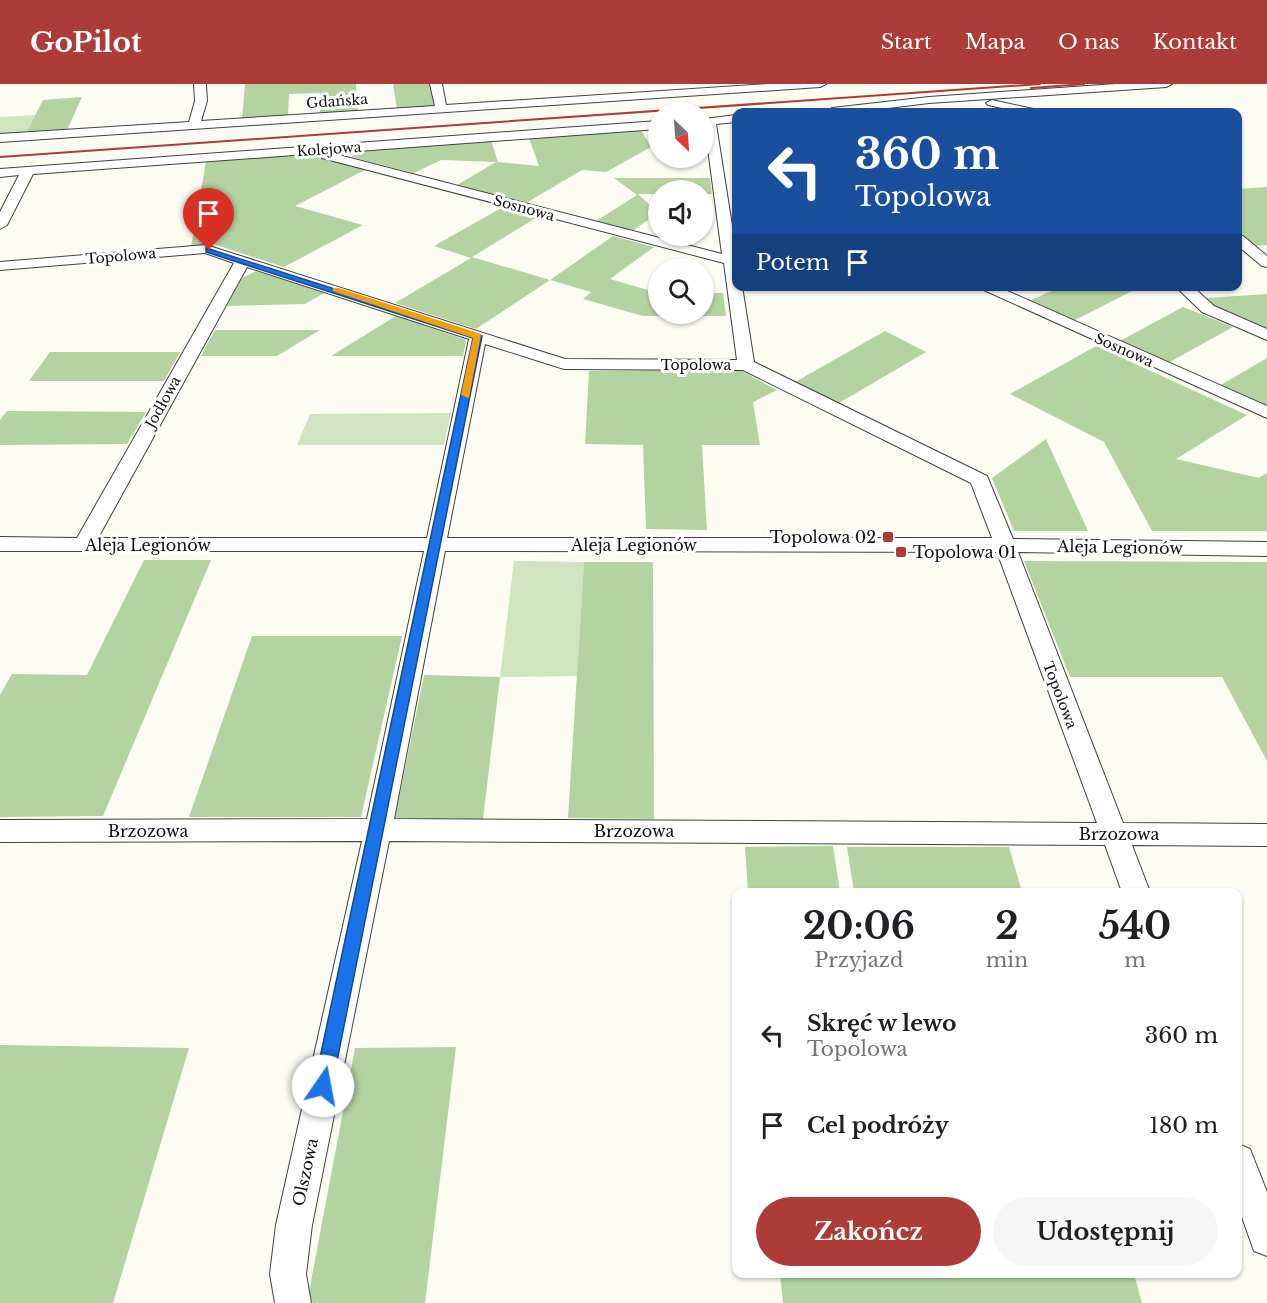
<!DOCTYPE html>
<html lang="pl">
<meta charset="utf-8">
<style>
:root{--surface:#fff;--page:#f6f6f6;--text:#202124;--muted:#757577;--accent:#ad3b38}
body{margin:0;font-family:"Libre Baskerville",serif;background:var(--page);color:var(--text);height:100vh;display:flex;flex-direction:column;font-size:22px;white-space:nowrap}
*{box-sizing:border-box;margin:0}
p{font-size:20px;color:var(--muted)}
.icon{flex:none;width:33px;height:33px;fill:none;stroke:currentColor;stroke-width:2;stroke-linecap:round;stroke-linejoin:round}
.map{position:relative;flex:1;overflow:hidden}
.drawer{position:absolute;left:732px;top:804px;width:510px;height:390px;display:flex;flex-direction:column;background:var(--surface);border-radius:12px;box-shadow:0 2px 4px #0004}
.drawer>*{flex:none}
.hud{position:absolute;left:732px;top:24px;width:510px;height:183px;border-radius:12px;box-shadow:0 2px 4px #0004;background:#1a4fa0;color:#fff;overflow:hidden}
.needle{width:39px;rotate:155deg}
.fabs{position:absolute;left:648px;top:18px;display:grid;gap:12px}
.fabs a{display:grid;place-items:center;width:66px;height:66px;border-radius:50%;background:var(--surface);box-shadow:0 2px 4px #0004;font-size:30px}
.pin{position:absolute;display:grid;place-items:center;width:51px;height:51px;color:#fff;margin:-62px -26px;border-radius:50% 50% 50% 0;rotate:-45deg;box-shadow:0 0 6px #0007}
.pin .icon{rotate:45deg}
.me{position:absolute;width:66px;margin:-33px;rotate:12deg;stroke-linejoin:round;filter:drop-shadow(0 0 4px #0008)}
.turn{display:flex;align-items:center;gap:21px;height:126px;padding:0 24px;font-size:27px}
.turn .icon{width:78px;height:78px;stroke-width:2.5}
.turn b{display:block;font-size:42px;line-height:51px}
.then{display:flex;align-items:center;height:57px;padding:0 24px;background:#0003;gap:12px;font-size:22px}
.eta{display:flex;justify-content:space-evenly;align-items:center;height:102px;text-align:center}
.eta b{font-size:36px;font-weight:700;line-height:42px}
.button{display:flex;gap:12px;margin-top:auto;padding:12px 24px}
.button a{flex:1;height:69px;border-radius:36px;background:var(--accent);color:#fff;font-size:24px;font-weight:700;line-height:69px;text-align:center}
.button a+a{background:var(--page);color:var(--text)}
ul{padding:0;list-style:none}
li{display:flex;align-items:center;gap:18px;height:90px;padding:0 24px}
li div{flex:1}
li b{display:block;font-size:22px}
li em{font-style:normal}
header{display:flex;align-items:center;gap:36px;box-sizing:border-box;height:84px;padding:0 30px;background:var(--accent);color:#fff}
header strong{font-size:28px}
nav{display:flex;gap:33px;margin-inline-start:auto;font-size:21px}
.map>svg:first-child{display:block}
.green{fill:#d0e4c0}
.forest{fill:#b4d3a1}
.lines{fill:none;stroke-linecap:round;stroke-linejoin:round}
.minor-casing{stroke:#424242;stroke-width:2}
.minor{fill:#fff;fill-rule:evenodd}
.rail{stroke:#ad3b38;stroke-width:2}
.route{fill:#1a73e8;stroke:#114b97;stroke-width:1.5}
.slow{fill:#f59e0b}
.poi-dot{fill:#ad3b38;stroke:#fff;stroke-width:2}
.labels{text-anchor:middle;stroke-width:6;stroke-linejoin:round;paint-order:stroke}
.far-street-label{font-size:14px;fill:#0f0f0f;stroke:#fff}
.poi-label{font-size:16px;fill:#0f0f0f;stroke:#fff;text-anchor:end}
.street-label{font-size:16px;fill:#0f0f0f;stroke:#fff}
</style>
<header>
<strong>GoPilot</strong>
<nav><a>Start</a><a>Mapa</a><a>O nas</a><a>Kontakt</a></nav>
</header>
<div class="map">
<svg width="1267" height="1219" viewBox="0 0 1267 1219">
<rect width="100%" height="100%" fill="#fdfcf3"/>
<g class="green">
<path d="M35,31L26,49L0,51V33Z"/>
<path d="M451,329L444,361H297L310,330Z"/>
<path d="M514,477L584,478L577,592L500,593Z"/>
</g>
<g class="forest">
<path d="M245,0H356L358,27L320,30V9L289,10L288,32L242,35Z"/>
<path d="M393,0H430L435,22L397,25Z"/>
<path d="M82,13L67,46L26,49L43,16Z"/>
<path d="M641,46L651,63L606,88L582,86L526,119L457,101L496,78L441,76L414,89L352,73L357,67L491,57L498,78L539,82L529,54Z"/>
<path d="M306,70L365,86L295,122L363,141L284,183L213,160L191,162L206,78Z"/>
<path d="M614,94H710L712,110H704V106H658V110H638L658,129L632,147L596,137L637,111Z"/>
<path d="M1267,103V161L1256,162L1238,147V105Z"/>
<path d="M503,123L539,132L472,173L550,196L613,152L654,163L610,195L658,209V230H704V209H723L726,232H643L583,215L591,208L550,196L476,245L395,219L471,174L434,162Z"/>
<path d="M256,187L326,208L305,220L227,222L242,194Z"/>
<path d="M1130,202L1136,205L1073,237L1027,218L1060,203Z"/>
<path d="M1267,210V245L1218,226L1206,214Z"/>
<path d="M1183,223L1233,243L1168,279L1118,258Z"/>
<path d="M396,232L466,256L463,272H331Z"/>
<path d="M215,246H320L277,272H201Z"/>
<path d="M885,247L926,268L839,319L795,298Z"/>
<path d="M1096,262L1247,331L1176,375L1259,394L1267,389V447H1152L1104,358L1010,310Z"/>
<path d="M50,268H180L164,297H29Z"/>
<path d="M1267,274V322L1219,302Z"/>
<path d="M738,285L777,306L753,318L760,361H702L707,446L646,445L643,361L585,360L589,287Z"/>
<path d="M7,327L146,328L127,360L0,361V336Z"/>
<path d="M1046,355L1088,447H1014L992,394Z"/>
<path d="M144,476H211L103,732L0,733V611L12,590L87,591Z"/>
<path d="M1024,477L1267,478V677L1222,593H1070Z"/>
<path d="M584,478H653L654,735L568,734Z"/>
<path d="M252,552H402L361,733H189Z"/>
<path d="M424,591L500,593L483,735L395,734Z"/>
<path d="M833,762L840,808H748L745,763Z"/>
<path d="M847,763H1009L1022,808H854Z"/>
<path d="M0,961L189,964L113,1219H0Z"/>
<path d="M456,963L425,1219H313L308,1213L355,964Z"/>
<path d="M780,1190H1134L1142,1219H783Z"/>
</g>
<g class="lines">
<g class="minor-casing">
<g id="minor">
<path d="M194,0H206L207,17L201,37L435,22L430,0H442L446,21L769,0H826L820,3L0,58V50L189,38L195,17Z"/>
<path d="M1116,0H1172L1166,3L929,19L856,28H826L832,24L929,13Z"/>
<path d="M992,16L1038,26L1040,28H1020L988,21L986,19Z"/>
<path d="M736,31V38L716,40L736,167V202H742L754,278L987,392L1013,455L1267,458V472L1018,468L1123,739L1267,740V762L1132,761L1150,808H1122L1105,761L389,757L312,1141L306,1190L311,1219H275L270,1190L276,1141L362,757L0,758V736L367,735L424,467H0V453L77,454L234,179L205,169L0,186V178L206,161L565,275L737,276L724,179L322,74L321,69L33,90L7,141L0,145V128L19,91L0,93V85L658,37V45L331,69L722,170L704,35ZM247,183L469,255L427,454H98ZM485,260L564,285L743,286L971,399L992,454H447ZM445,467L997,468L1097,739L394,735Z"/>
<path d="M1238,151L1243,152L1267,172V183L1262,182L1238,162Z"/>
<path d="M975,202H996L1267,322V334Z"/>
<path d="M1175,202H1192L1214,222L1267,245V256L1202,228Z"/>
<path d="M1238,1060L1250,1065L1267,1108V1172L1254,1167L1238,1122Z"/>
</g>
</g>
<use href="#minor" class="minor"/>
<g class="rail">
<path d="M1031,4L1084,0"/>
<path d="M0,73L1040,0"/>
</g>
</g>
<path class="route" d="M206,164L482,252L332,1002L330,1008L323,1011L317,1008L314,1002L473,254L206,168Z"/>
<path class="slow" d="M333,204H339L481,250L469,314L461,311L473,254L333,207Z"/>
<g class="poi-dot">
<rect x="882" y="447" width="12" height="12" rx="3"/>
<rect x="895" y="462" width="12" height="12" rx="3"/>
</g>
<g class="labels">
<g class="far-street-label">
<text transform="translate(337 17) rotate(-4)" y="5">Gdańska</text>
<text transform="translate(329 65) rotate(-4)" y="5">Kolejowa</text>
<text transform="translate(524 124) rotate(15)" y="5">Sosnowa</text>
<text transform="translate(121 172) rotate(-5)" y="5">Topolowa</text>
<text transform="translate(1124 266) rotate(24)" y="5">Sosnowa</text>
<text x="696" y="286">Topolowa</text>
<text transform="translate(163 318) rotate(-61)" y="5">Jodłowa</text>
<text transform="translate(1060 611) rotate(69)" y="5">Topolowa</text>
</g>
<g class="poi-label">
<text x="876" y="459">Topolowa 02</text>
<text x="913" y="474" text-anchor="start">Topolowa 01</text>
</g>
<g class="street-label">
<text x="148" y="467">Aleja Legionów</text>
<text x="634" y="467">Aleja Legionów</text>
<text transform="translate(1120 463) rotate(1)" y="6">Aleja Legionów</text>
<text x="148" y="753">Brzozowa</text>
<text x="634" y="753">Brzozowa</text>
<text x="1119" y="756">Brzozowa</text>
<text transform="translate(305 1088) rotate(-78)" y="6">Olszowa</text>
</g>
</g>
</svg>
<div class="fabs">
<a><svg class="needle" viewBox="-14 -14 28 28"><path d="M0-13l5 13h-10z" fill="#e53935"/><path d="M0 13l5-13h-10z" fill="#757577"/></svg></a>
<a><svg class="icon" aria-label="sound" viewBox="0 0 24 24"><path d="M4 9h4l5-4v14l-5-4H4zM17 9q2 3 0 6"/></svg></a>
<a><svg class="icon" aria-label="search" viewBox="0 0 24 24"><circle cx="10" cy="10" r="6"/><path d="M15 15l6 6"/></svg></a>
</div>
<div class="pin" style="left:209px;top:166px;background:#d93025"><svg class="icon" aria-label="arrive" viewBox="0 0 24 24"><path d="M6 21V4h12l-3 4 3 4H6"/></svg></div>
<svg class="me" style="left:323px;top:1002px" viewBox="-20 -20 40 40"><circle r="19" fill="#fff"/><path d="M0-13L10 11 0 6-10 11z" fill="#1a73e8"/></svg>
<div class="hud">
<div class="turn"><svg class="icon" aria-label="left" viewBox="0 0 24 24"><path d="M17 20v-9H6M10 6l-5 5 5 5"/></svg><div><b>360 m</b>Topolowa</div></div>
<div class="then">Potem<svg class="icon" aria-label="arrive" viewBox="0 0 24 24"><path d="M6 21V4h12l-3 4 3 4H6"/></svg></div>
</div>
<section class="drawer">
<div class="eta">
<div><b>20:06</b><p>Przyjazd</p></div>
<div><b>2</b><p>min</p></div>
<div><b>540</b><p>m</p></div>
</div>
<ul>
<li><svg class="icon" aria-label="left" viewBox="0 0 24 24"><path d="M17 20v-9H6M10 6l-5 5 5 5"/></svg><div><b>Skręć w lewo</b><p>Topolowa</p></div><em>360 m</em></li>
<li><svg class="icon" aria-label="arrive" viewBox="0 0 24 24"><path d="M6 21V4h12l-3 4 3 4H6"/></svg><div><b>Cel podróży</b></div><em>180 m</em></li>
</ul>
<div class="button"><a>Zakończ</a><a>Udostępnij</a></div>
</section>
</div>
